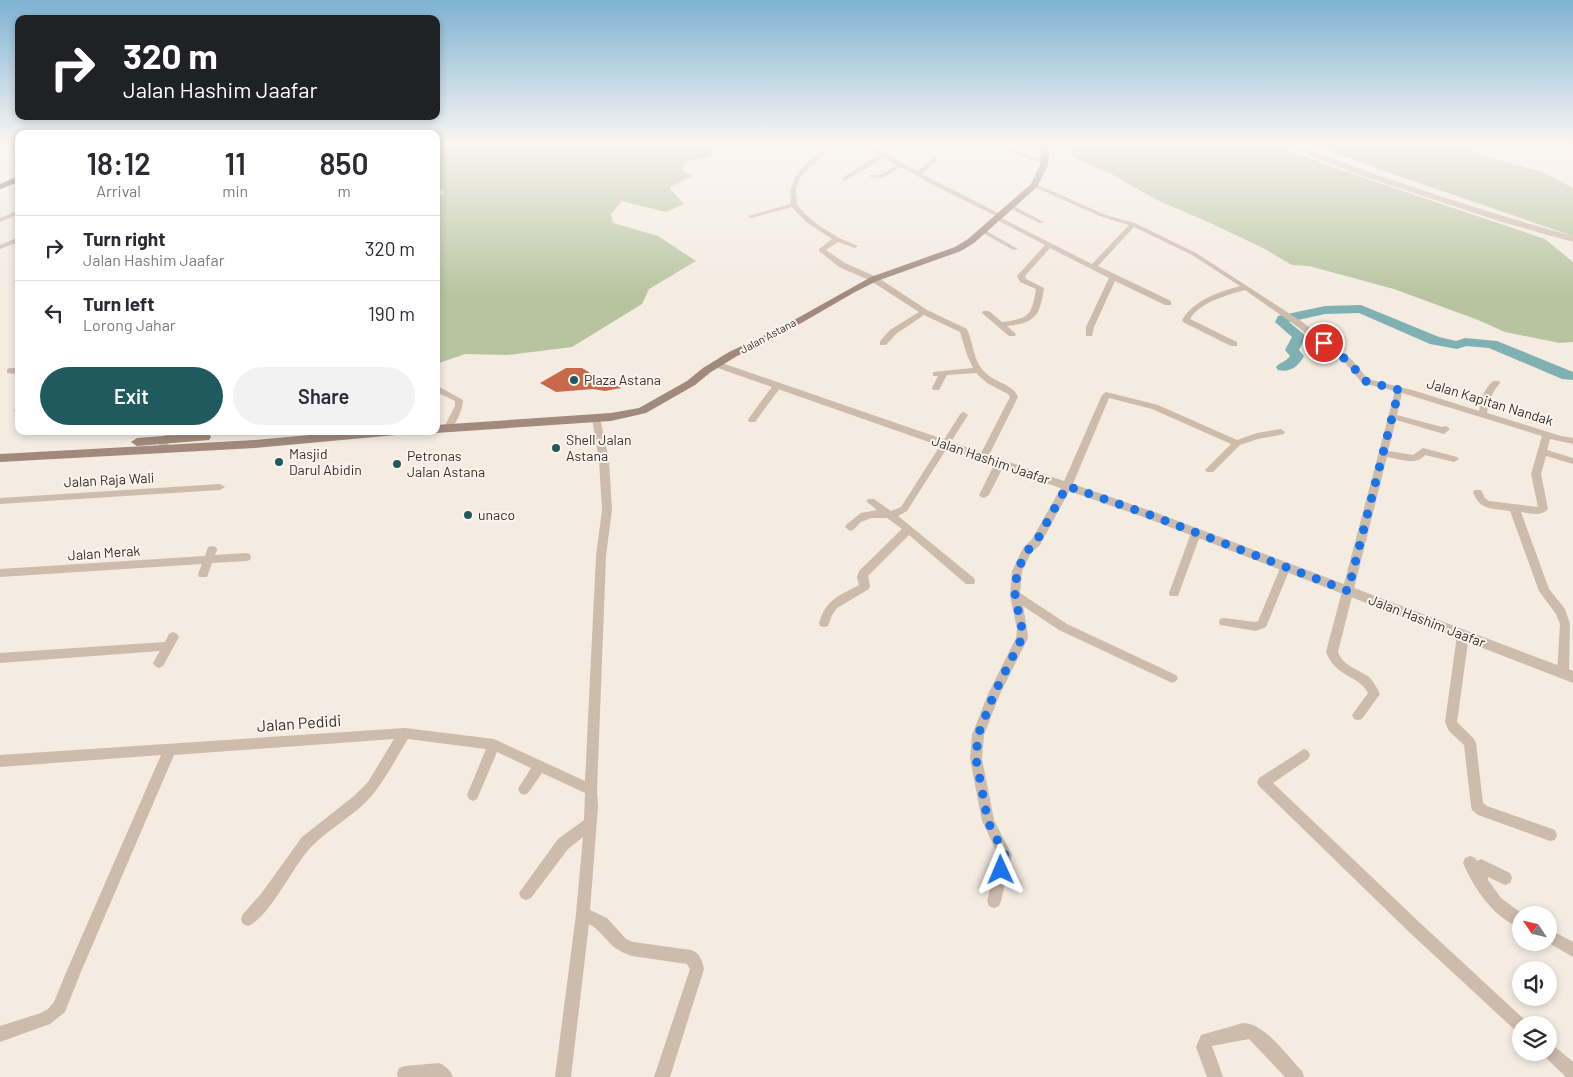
<!DOCTYPE html>
<style>
:root{--surface:#fff;--page:#f2f2f3;--text:#2b2b33;--muted:#7c7c81;--line:#e1e1e2;--accent:#1f5a5e}
body{margin:0;font-family:Barlow,sans-serif;background:var(--page);color:var(--text);height:100vh;display:flex;flex-direction:column;font-size:19px;white-space:nowrap}
*{box-sizing:border-box;margin:0}
p{font-size:16px;color:var(--muted)}
.icon{flex:none;width:28px;height:28px;fill:none;stroke:currentColor;stroke-width:2;stroke-linecap:round;stroke-linejoin:round}
.map{position:relative;flex:1;overflow:hidden}
.panel{position:absolute;left:15px;top:130px;width:425px;height:305px;display:flex;flex-direction:column;background:var(--surface);border-radius:10px;box-shadow:0 2px 8px #0003}
.panel>*{flex:none}
.guide{position:absolute;left:15px;top:15px;width:425px;height:105px;border-radius:10px;box-shadow:0 2px 8px #0003;background:#202124;color:#fff;overflow:hidden}
.needle{width:32px;rotate:305deg}
.controls{position:absolute;left:1512px;top:906px;display:grid;gap:10px}
.controls a{display:grid;place-items:center;width:45px;height:45px;border-radius:50%;background:var(--surface);box-shadow:0 2px 8px #0003;font-size:25px}
.pin{position:absolute;display:grid;place-items:center;width:42px;height:42px;color:#fff;margin:-21px;border:2px solid #fff;border-radius:50%;box-shadow:0 1px 5px #0007}
.me{position:absolute;width:55px;margin:-28px;rotate:359deg;stroke-linejoin:round;filter:drop-shadow(0 0 4px #0008)}
.turn{display:flex;align-items:center;gap:18px;height:105px;padding:0 25px;font-size:22px}
.turn .icon{width:65px;height:65px;stroke-width:2.5}
.turn b{display:block;font-size:35px;line-height:42px}
.eta{display:flex;justify-content:space-evenly;align-items:center;height:85px;text-align:center}
.eta b{font-size:30px;font-weight:600;line-height:35px}
.cta{display:flex;gap:10px;margin-top:auto;padding:10px 25px}
.cta a{flex:1;height:58px;border-radius:30px;background:var(--accent);color:#fff;font-size:20px;font-weight:600;line-height:58px;text-align:center}
.cta a+a{background:var(--page);color:var(--text)}
ul{padding:0;list-style:none}
li{display:flex;align-items:center;gap:15px;height:65px;padding:0 25px;border-top:1px solid var(--line)}
li div{flex:1}
li b{display:block;font-size:19px}
li em{font-style:normal}
.map>svg:first-child{display:block}
.green{fill:#b8c4a0}
.lines{fill:none;stroke-linecap:round;stroke-linejoin:round}
.river{fill:#7fb0b2;fill-rule:evenodd}
.building{fill:#c8694b}
.minor{fill:#cdbbac;fill-rule:evenodd}
.tertiary{fill:#cdbbac;fill-rule:evenodd}
.secondary{fill:#a18a7d;fill-rule:evenodd}
.primary{fill:#7d675c;fill-rule:evenodd}
.route{stroke:#1a73e8;stroke-width:9;stroke-dasharray:0 16.2}
.poi-dot{fill:#1f5a5e;stroke:#fbf5ee;stroke-width:2}
.labels{text-anchor:middle;stroke-width:4;stroke-linejoin:round;paint-order:stroke}
.far-street-label{font-size:11px;fill:#3b302b;stroke:#fbf5ee}
.poi-label{font-size:14px;fill:#3b302b;stroke:#fbf5ee;text-anchor:start}
.street-label{font-size:14px;fill:#3b302b;stroke:#fbf5ee}
.near-street-label{font-size:16px;fill:#3b302b;stroke:#fbf5ee}
</style>
<div class="map">
<svg width="1573" height="1077" viewBox="0 0 1573 1077">
<rect width="100%" height="100%" fill="#f4ebe1"/>
<g class="green">
<path d="M436,143L712,145L711,157L688,161L681,170L692,176L669,188L684,204L666,212L622,201L611,214L613,223L658,236L696,261L649,289L642,304L572,347L507,355L465,354L436,364V198L445,192L436,187Z"/>
<path d="M1071,143H1273L1329,166L1545,239L1573,262V342L1560,343L1505,332L1478,320L1394,289L1309,266L1292,265L1263,248L1208,222L1157,200L1113,175L1071,156Z"/>
<path d="M1312,143H1470L1474,150L1482,156L1543,172L1573,188V236L1378,169Z"/>
</g>
<g class="lines">
<path class="river" d="M1361,305L1439,337L1456,341L1465,338L1497,341L1573,372V380L1562,379L1489,348L1466,346L1457,349L1430,344L1359,313L1325,314L1289,322L1306,336L1299,350L1304,356C1299,366 1290,373 1278,370L1276,367C1280,362 1286,362 1290,356L1285,350L1292,337L1275,322L1278,316L1325,306Z"/>
</g>
<path class="building" d="M566,368H582L603,381L606,379L621,388L605,391L593,389L556,392L540,383Z"/>
<g class="lines">
<g class="minor">
<path d="M830,143H837L801,176L796,190L797,205L805,214L821,227L839,238L858,246L855,248L838,242L826,250L845,263L877,277L927,310L967,329C973,342 973,358 982,369C991,382 1013,383 1018,397L987,459L984,460L979,457L1010,397L1008,394L987,383L976,373L947,375L939,390H933L932,388L938,376H933V372L973,368L967,355L960,332L924,315L896,334L886,345H880V341L890,330L919,312L871,281L839,267L819,251V249L832,239L806,222L792,207L751,218L748,216L791,204C786,174 811,161 830,143Z"/>
<path d="M859,143H867L917,171L933,158H937V160L922,174L1002,215L1003,216L1001,218L1092,264L1129,225L1102,217L1032,186V184H1036L1106,215L1135,223L1196,253L1301,321L1352,360L1368,379L1416,391L1479,411C1481,399 1484,389 1493,381H1499L1500,383C1492,392 1489,401 1487,413L1561,436L1573,438V444L1550,439L1547,450L1573,458V464L1546,456L1541,474L1548,509C1541,517 1530,513 1521,512L1549,589L1565,609L1570,624L1569,673L1567,676L1563,678L1559,676L1557,673L1560,624L1556,614L1539,591L1510,511C1492,508 1480,511 1473,492L1475,490H1481L1485,498L1489,501L1538,507L1531,474L1542,436L1402,393L1397,415L1442,427L1446,426L1450,429L1444,434L1396,420L1388,451L1413,455L1423,448L1457,457L1459,459L1454,462L1425,455C1416,466 1399,459 1387,457L1338,652C1343,666 1358,669 1369,677C1374,682 1377,688 1380,694L1362,719L1358,720L1354,719L1352,715L1368,693C1358,674 1337,679 1326,652L1395,391L1362,383L1346,364L1295,325L1245,290C1227,295 1200,302 1190,319L1237,342V346H1231L1183,322L1182,320C1194,300 1219,292 1240,286L1192,255L1134,227L1098,266L1171,301V305H1165L1115,281L1094,327L1092,336H1086V327L1109,278L1050,248L1025,276L1026,279L1044,288C1040,315 1036,323 1007,326L1016,334L1015,336H1009L982,313L983,311H989L1002,322C1029,319 1032,315 1036,289L1020,282L1017,276L1045,245L995,219L994,218L996,216L935,186L901,167L883,178L870,177V175H880L897,165L884,158L846,180H842V178L879,155Z"/>
<path d="M992,143H1001L1032,157L1048,161L1045,163L1028,159Z"/>
<path d="M1008,205H1012L1044,222L1039,223L1008,207Z"/>
<path d="M19,210V214L0,222V218Z"/>
<path d="M981,230H985L1018,249L1013,250L981,232Z"/>
<path d="M19,237V242L0,249V245Z"/>
<path d="M10,368H19V374L7,373V369Z"/>
<path d="M777,383L781,386L780,388L755,422H749L748,420L749,418L774,384Z"/>
<path d="M436,385L463,400C463,409 455,428 447,432L443,429L455,406V401L436,392Z"/>
<path d="M1106,392L1158,405L1237,440L1257,433L1281,429L1285,432L1284,434L1258,439L1240,445L1213,472H1207L1205,470L1231,444L1152,409L1109,398L1072,486L1040,545L1031,553L1022,571L1020,593L1067,624L1176,675L1178,678L1176,681L1172,683L1168,681L1059,630L1023,606L1027,629L1028,638L1000,694L984,735L982,759L994,820L1012,855L1001,901L999,906L994,908L989,906L987,901L998,855L982,821L970,759L972,735L988,694L1016,638L1017,629L1010,595L1012,571L1023,548L1032,539L1062,486L1102,395Z"/>
<path d="M18,407L19,413L15,412L14,410Z"/>
<path d="M964,412L968,415L907,511L898,516L974,578L975,581L974,584H966L909,535L868,576L870,586L869,589L837,608L832,615L828,626L824,627L820,626L819,623C826,599 839,596 859,585L857,577L859,571L902,529L887,518H871L861,522L853,530L850,531L845,527L847,524L861,513L877,510L866,501L868,499H874L891,511L901,507L961,413Z"/>
<path d="M596,415L600,418L609,460L612,510L606,556L597,790L598,807L590,910L607,918L626,939L633,942L691,950C700,953 702,960 704,969L670,1077H654L690,969L687,964L632,956C627,954 621,952 617,949C606,942 601,930 589,924L571,1077H555L576,914L583,837L568,849L531,898L526,900L521,898L519,893L558,839L584,820L585,793L542,773L528,793L524,795L520,793L518,789L531,768L497,752L477,799L473,801L469,799L467,795L486,749L408,739C394,761 382,787 363,805C347,819 327,831 312,846C294,864 270,917 248,926L243,924L241,919L243,914L261,894L302,837L354,796L368,782L394,739L174,755L80,974L65,1012L50,1024L0,1042V1026L41,1013L48,1009L54,1002L68,968L161,755L0,767V755L405,728L494,739L585,781L596,556L602,510L599,460L592,418Z"/>
<path d="M167,431H176L165,450H159L157,448Z"/>
<path d="M1000,460L1005,463L989,495L984,498L981,497L979,495L995,463Z"/>
<path d="M220,484L225,487L220,490L0,504V498Z"/>
<path d="M1196,529L1201,533L1179,593L1178,596H1170L1169,593L1191,533Z"/>
<path d="M212,546L216,547L217,550L215,555L246,553L250,554L251,557L250,560L246,561L212,563L207,577H199L198,574L202,564L0,577V569L205,556L208,547Z"/>
<path d="M1286,562L1290,563L1291,566L1266,627L1256,631L1220,625L1219,622L1220,619L1224,618L1255,622L1258,621L1281,566L1282,563Z"/>
<path d="M1463,630L1467,632L1469,635L1457,722L1474,739L1476,743L1483,803L1487,806L1555,830L1557,835L1555,840L1550,841L1478,815L1472,810L1471,806L1464,745L1449,731L1445,722L1457,635L1459,632Z"/>
<path d="M173,632L177,634L179,637L163,666L159,668L155,666L153,663L160,651L0,663V653L165,642L169,634Z"/>
<path d="M1304,749L1308,751L1310,755L1308,759L1273,783L1418,921L1526,1021L1528,1025H1521V1033L1516,1031L1408,931L1259,786L1257,782L1259,778Z"/>
<path d="M1470,856L1475,858L1477,861L1481,859L1510,873L1512,878L1510,883L1505,885L1488,877V880L1501,898L1524,915H1521V928C1494,918 1474,889 1463,863L1465,858Z"/>
<path d="M1549,929L1573,942V957L1547,942H1549Z"/>
<path d="M1243,1023C1265,1023 1287,1056 1302,1071L1304,1077H1285L1249,1039L1212,1046L1223,1077H1207L1196,1047L1201,1035Z"/>
<path d="M1549,1043L1554,1046L1573,1062V1077H1566L1544,1056L1542,1052H1549Z"/>
<path d="M439,1063C446,1066 450,1070 453,1077H398L397,1074L399,1068L405,1066Z"/>
</g>
<g class="tertiary">
<path d="M1279,143H1289C1383,178 1477,210 1573,236V242L1502,222L1357,174Z"/>
<path d="M716,361L1157,513L1573,671V683L1149,519L712,366V362Z"/>
</g>
<g class="secondary">
<path d="M1039,143H1047L1049,152L1048,165L1037,187L974,243L961,251L877,281L855,292L784,333L737,356L711,372L695,385L646,413L611,421L436,433L432,431H436V425L611,413L639,408L687,381L703,368L729,352L778,329L871,277L955,247L968,239L1031,184L1040,165L1041,152Z"/>
<path d="M353,431H401L396,435L255,448L0,462V454L255,440Z"/>
<path d="M205,433L209,434L211,437L209,440L137,446L131,442L137,438Z"/>
</g>
<path class="primary" d="M16,177H19V182L0,189V184Z"/>
</g>
<linearGradient id="sky" x2="0" y2="1"><stop stop-color="#7eb2d2"/><stop offset="0.49" stop-color="#faf6f2"/><stop offset="1" stop-color="#faf6f2" stop-opacity="0"/></linearGradient>
<rect width="1573" height="294" fill="url(#sky)"/>
<g class="lines">
<path class="route" d="M1001,870L1005,855L988,822L976,759L978,735L994,694L1022,638V629L1015,596L1017,571L1027,551L1036,542L1067,486L1153,516L1348,591L1399,390L1365,381L1349,362L1324,343"/>
</g>
<g class="poi-dot">
<circle cx="574" cy="380" r="5"/>
<circle cx="556" cy="448" r="5"/>
<circle cx="279" cy="462" r="5"/>
<circle cx="397" cy="464" r="5"/>
<circle cx="468" cy="515" r="5"/>
</g>
<g class="labels">
<g class="far-street-label">
<text transform="translate(768 336) rotate(-28)" y="4">Jalan Astana</text>
</g>
<g class="poi-label">
<text x="584" y="385">Plaza Astana</text>
<text x="566" y="445">Shell Jalan<tspan x="566" dy="16">Astana</tspan></text>
<text x="289" y="459">Masjid<tspan x="289" dy="16">Darul Abidin</tspan></text>
<text x="407" y="461">Petronas<tspan x="407" dy="16">Jalan Astana</tspan></text>
<text x="478" y="520">unaco</text>
</g>
<g class="street-label">
<text transform="translate(1490 402) rotate(17)" y="5">Jalan Kapitan Nandak</text>
<text transform="translate(991 460) rotate(19)" y="5">Jalan Hashim Jaafar</text>
<text transform="translate(109 480) rotate(-3)" y="5">Jalan Raja Wali</text>
<text transform="translate(104 553) rotate(-4)" y="5">Jalan Merak</text>
<text transform="translate(1427 621) rotate(21)" y="5">Jalan Hashim Jaafar</text>
</g>
<g class="near-street-label">
<text transform="translate(299 723) rotate(-4)" y="6">Jalan Pedidi</text>
</g>
</g>
</svg>
<div class="controls">
<a><svg class="needle" viewBox="-14 -14 28 28"><path d="M0-13l5 13h-10z" fill="#e53935"/><path d="M0 13l5-13h-10z" fill="#7c7c81"/></svg></a>
<a><svg class="icon" aria-label="sound" viewBox="0 0 24 24"><path d="M4 9h4l5-4v14l-5-4H4zM17 9q2 3 0 6"/></svg></a>
<a><svg class="icon" aria-label="layers" viewBox="0 0 24 24"><path d="M12 4l9 5-9 5-9-5zM3 14l9 5 9-5"/></svg></a>
</div>
<div class="pin" style="left:1324px;top:343px;background:#d93025"><svg class="icon" aria-label="arrive" viewBox="0 0 24 24"><path d="M6 21V4h12l-3 4 3 4H6"/></svg></div>
<svg class="me" style="left:1001px;top:870px" viewBox="-20 -20 40 40"><path d="M0-17L14 15 0 8-14 15z" fill="#1a73e8" stroke="#fff" stroke-width="4"/></svg>
<div class="guide">
<div class="turn"><svg class="icon" aria-label="right" viewBox="0 0 24 24"><path d="M7 20v-9h11M14 6l5 5-5 5"/></svg><div><b>320 m</b>Jalan Hashim Jaafar</div></div>
</div>
<section class="panel">
<div class="eta">
<div><b>18:12</b><p>Arrival</p></div>
<div><b>11</b><p>min</p></div>
<div><b>850</b><p>m</p></div>
</div>
<ul>
<li><svg class="icon" aria-label="right" viewBox="0 0 24 24"><path d="M7 20v-9h11M14 6l5 5-5 5"/></svg><div><b>Turn right</b><p>Jalan Hashim Jaafar</p></div><em>320 m</em></li>
<li><svg class="icon" aria-label="left" viewBox="0 0 24 24"><path d="M17 20v-9H6M10 6l-5 5 5 5"/></svg><div><b>Turn left</b><p>Lorong Jahar</p></div><em>190 m</em></li>
</ul>
<div class="cta"><a>Exit</a><a>Share</a></div>
</section>
</div>
